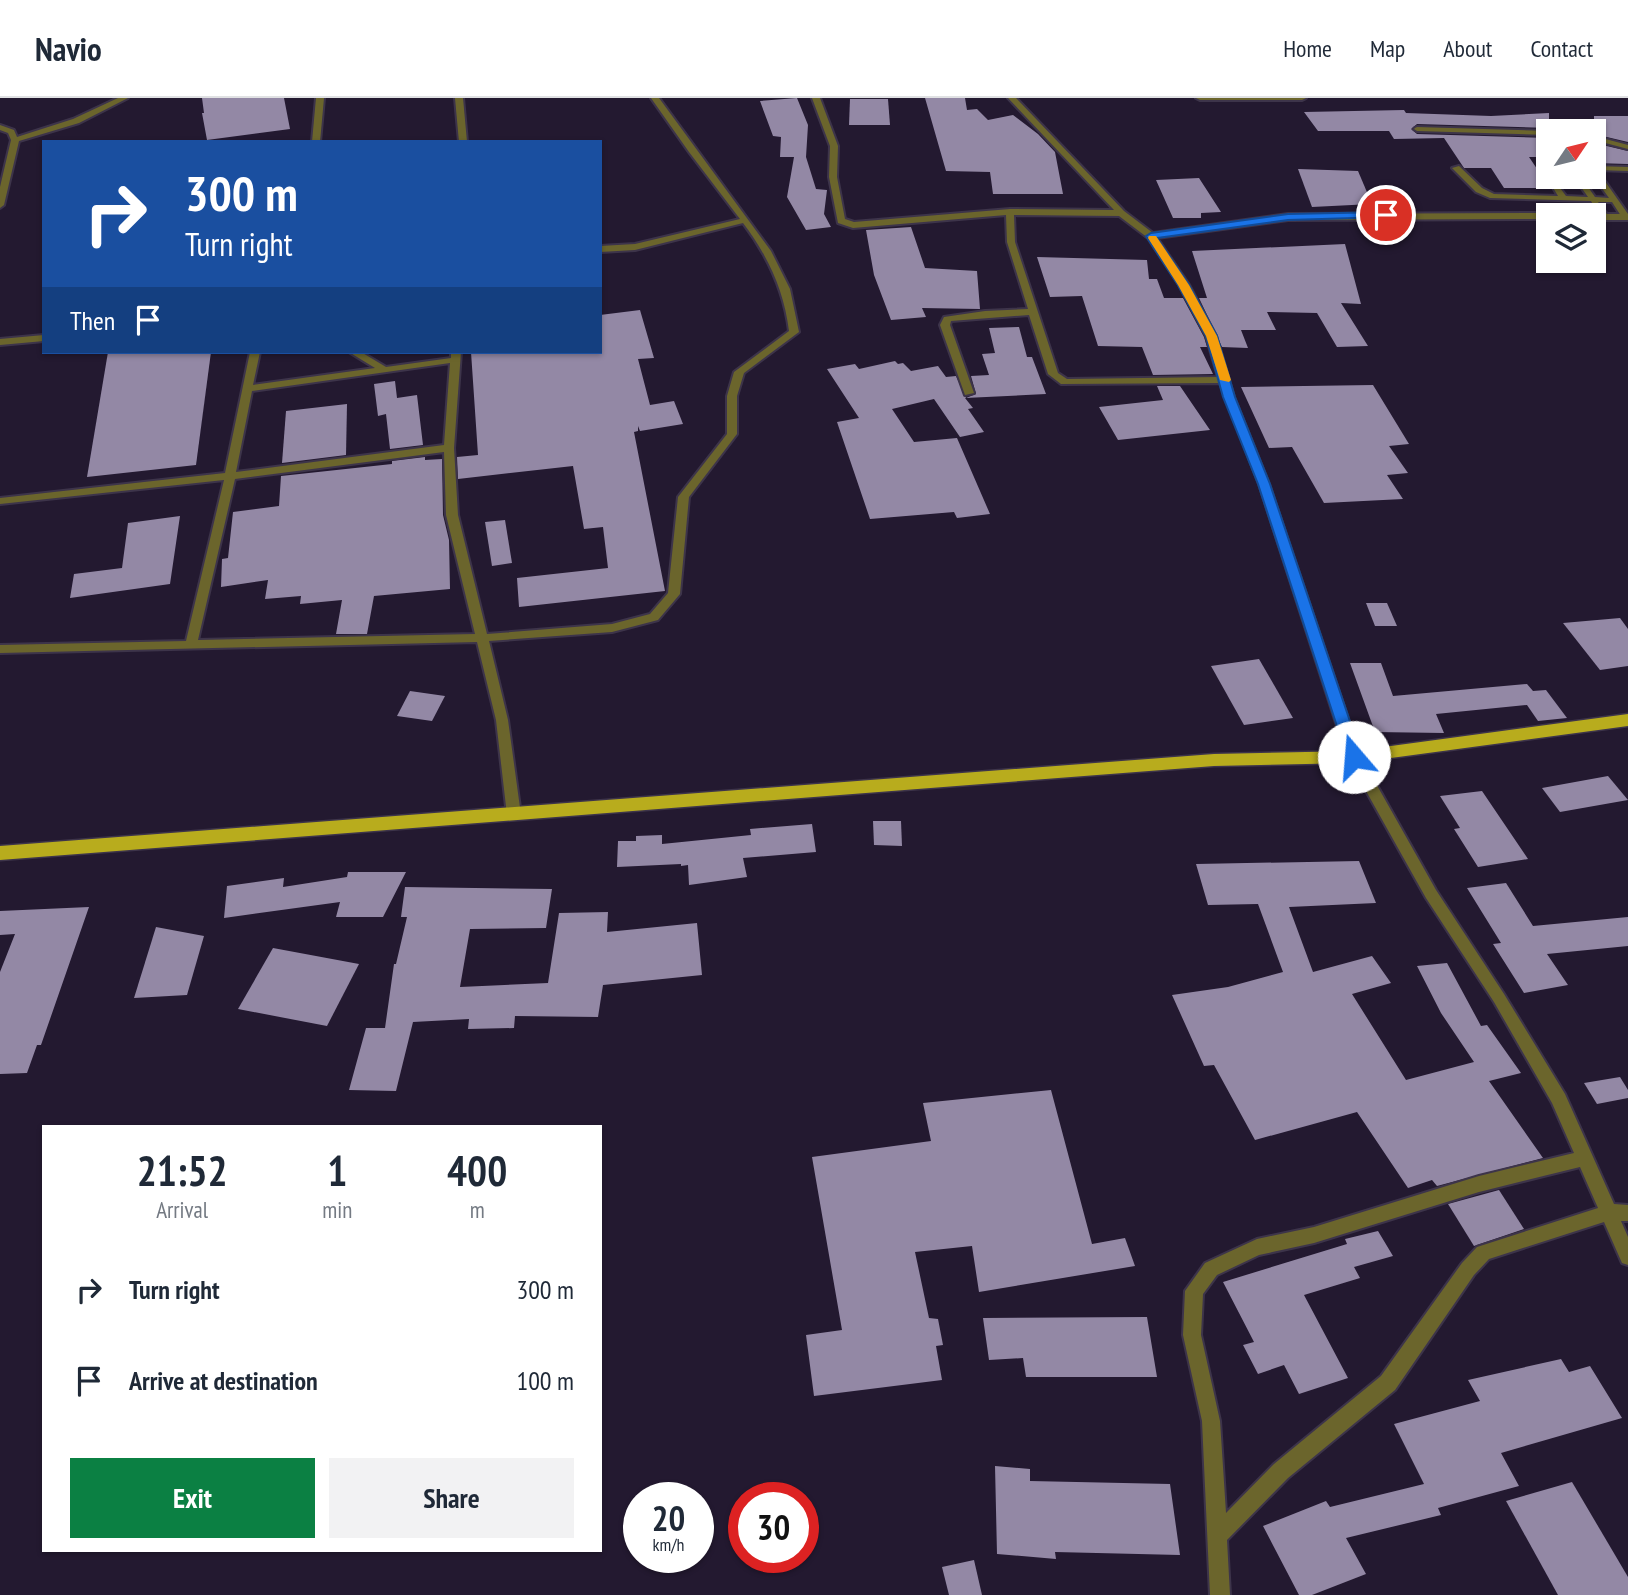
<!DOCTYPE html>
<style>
:root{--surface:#fff;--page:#f2f2f3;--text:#1f2937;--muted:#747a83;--line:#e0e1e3;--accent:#0b8043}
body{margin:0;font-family:"PT Sans Narrow",sans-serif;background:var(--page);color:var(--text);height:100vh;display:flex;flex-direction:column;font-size:26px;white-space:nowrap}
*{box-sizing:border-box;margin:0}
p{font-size:23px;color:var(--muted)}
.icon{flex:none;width:38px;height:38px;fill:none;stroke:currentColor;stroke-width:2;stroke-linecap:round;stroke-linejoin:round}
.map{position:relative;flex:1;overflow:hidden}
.side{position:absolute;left:42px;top:1027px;width:560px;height:427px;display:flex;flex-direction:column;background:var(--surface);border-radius:0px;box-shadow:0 2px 5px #0004}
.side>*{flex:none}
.hud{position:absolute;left:42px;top:42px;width:560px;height:214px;border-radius:0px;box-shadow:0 2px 5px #0004;background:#1a4fa0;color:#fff;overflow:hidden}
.needle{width:46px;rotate:55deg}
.fabs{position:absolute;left:1536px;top:21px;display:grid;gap:14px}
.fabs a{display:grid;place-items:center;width:70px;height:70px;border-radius:0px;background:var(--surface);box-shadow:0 2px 5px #0004;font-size:35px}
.speed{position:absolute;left:623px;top:1384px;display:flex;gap:14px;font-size:35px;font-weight:700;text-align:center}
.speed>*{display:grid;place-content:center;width:91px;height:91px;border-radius:50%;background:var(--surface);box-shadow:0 2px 5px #0004;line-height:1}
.speed small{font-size:18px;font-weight:400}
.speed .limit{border:10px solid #d22;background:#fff;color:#111}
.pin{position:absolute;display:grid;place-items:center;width:60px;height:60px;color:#fff;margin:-30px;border:4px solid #fff;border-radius:50%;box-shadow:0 2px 7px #0007}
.me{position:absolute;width:77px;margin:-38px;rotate:342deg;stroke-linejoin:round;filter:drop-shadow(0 0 5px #0008)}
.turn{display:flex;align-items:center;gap:24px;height:147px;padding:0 28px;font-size:32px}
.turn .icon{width:91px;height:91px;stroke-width:2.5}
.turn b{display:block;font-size:49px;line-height:60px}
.then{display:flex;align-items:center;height:66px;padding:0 28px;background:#0003;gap:14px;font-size:26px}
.eta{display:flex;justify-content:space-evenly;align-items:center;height:119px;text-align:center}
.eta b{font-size:42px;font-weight:800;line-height:49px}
.button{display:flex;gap:14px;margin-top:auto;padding:14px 28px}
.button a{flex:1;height:80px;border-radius:0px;background:var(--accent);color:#fff;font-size:28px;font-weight:800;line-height:80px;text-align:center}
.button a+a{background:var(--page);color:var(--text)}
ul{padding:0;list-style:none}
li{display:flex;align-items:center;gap:21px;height:91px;padding:0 28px}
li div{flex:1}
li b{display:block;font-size:26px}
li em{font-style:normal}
header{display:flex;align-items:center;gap:42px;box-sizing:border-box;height:98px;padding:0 35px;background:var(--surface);border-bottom:2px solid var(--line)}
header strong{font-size:33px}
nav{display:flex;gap:38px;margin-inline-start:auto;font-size:24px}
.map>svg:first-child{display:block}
.building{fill:#9388a5}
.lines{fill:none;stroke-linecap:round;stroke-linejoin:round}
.lane-casing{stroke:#3d344a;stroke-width:4}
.street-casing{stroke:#3d344a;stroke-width:4}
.primary-casing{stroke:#3d344a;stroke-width:3}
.lane{fill:#6b652c;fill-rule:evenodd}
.street{fill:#6b652c;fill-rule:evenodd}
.primary{fill:#b8ac1d;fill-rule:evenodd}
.route{fill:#1a73e8;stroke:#114b97;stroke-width:2}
.slow{fill:#f59e0b}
</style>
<header>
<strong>Navio</strong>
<nav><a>Home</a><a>Map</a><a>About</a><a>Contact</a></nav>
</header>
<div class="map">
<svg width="1628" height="1497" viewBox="0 0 1628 1497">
<rect width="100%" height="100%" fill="#231930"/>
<g class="building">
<path d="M202,0H284L290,31L207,42L202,15H204Z"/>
<path d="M797,0L808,27L806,59L816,91L827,92L824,116L831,129L806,132L787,99L794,59H780L781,39L773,38L760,3Z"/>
<path d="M925,0H965L967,12L977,11L988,22L1013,17L1038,36L1055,54L1063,96H993L990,74L946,73Z"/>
<path d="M850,1H888L890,27H849Z"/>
<path d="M1404,12L1406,15L1491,18L1549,15V30L1417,26L1411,31L1417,36L1549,40V59H1529L1550,90H1504L1491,70H1464L1444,40L1394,41L1389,33H1318L1304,14Z"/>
<path d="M1594,18H1628V44L1594,36Z"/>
<path d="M1594,45L1628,53V66L1594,65Z"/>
<path d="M1298,71L1358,73L1372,106L1312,109Z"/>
<path d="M1199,80L1221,114L1201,115V120H1173L1156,82Z"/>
<path d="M911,129L925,170L977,173L980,211L922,210L926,219L891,222L874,177L866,132Z"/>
<path d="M1345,146L1361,206L1341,205L1368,248L1337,249L1317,215L1267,214L1276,232H1241L1248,250L1222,249L1199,200H1207L1192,153Z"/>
<path d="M1037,159L1147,162L1149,181H1157L1164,200H1183L1204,239L1207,249H1200L1213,276L1153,277L1142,249L1098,248L1082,198L1050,199Z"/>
<path d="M640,212L654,260L638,261L650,307L674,303L683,326L640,333L638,328V333L634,334L665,493L519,509L517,480L608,470L603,429L584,431L573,368L458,381L457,359L478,357L471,254H600V217Z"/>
<path d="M1019,229L1027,259H1032L1046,296L965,300L973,310L968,311L984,334L960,339L934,301L892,311L914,344L957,340L990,416L957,420L954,414L870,421L837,324L859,320L827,271L855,266L859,271L895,263L898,266L903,265L911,273L938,268L946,279L956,278L966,300L976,296L971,278L989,277L982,256L995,255L989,230Z"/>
<path d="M108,254H211L196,367L87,379Z"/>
<path d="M395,283L397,300L417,297L423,347L390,351L386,316L378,318L374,286Z"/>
<path d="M1373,287L1409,346L1389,348L1408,375L1387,377L1403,401L1324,405L1292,349L1269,350L1241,289Z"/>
<path d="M1157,288H1180L1210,332L1118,342L1099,309L1163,302Z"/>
<path d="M347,306L346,357L282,365L286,313Z"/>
<path d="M425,359V362L442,361L443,417L449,442L450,491L374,498L367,536H336L342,502L300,506L301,498L265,501L268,482L221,489L222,461L228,460L233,414L279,408L281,378L392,366V363Z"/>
<path d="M180,418L170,486L70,500L74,476L122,470L128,425Z"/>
<path d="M505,422L512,465L492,468L485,424Z"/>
<path d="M1366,505H1387L1397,528H1375Z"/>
<path d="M1620,520L1628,531V568L1600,572L1563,525Z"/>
<path d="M1259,561L1293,620L1244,627L1211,568Z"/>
<path d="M1350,565H1381L1393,598L1527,586L1533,593L1546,592L1567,620L1538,623L1527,607L1436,616L1444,635L1375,634Z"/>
<path d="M410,593L445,598L432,623L397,618Z"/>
<path d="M1608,678L1628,702L1560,714L1542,690Z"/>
<path d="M1482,693L1528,761L1478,769L1454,731L1460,730L1440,698Z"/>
<path d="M873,723H901L902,748L874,747Z"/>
<path d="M812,726L816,754L743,760L747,779L689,787L688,767L681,768V766L617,769L618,743H636V738L662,737V746L751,737L750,731Z"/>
<path d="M1359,763L1376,805L1289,809L1313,874L1372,858L1391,885L1352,896L1406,982L1474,964L1441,915L1417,868L1447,865L1481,928L1487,927L1521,975L1489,983L1543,1060L1437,1088L1432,1082L1408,1090L1357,1014L1255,1042L1214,967L1204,968L1172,897L1228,889L1283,874L1258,806L1208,807L1196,766Z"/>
<path d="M348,774H406L383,819H336L340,804L224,820L227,788L284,780L283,789L347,779Z"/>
<path d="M1506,785L1533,828L1628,819V848L1547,856L1568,887L1524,895L1493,846L1501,845L1467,790Z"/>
<path d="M405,789L552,791L546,830L470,831L460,889L548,885L559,815L608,814L607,834L697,825L702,877L603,887L598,919L515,918L514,930L468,931L469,921L413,924L396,993L349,992L366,930H385L394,866H396L407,819H401Z"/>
<path d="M89,809L41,947H37L27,975L0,976V874L15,836L0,837V813Z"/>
<path d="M156,829L204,838L187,897L134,900Z"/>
<path d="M273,850L359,866L327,928L238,911Z"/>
<path d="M1620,979L1628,992V1000L1597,1006L1584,985Z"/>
<path d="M1051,992L1092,1146L1125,1140L1135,1168L979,1194L972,1148L915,1154L929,1220L938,1221L943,1247L936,1248L942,1282L814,1298L806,1237L842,1232L812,1059L931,1043L923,1005Z"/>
<path d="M1499,1092L1524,1131L1474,1148L1448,1106Z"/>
<path d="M1378,1133L1393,1158L1354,1169L1360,1180L1304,1197L1348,1280L1299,1296L1284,1267L1258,1276L1243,1247L1254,1244L1223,1184L1347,1146L1345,1141Z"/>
<path d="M1147,1219L1157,1279H1026L1023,1260L989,1262L983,1220Z"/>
<path d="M1561,1261L1569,1274L1590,1268L1622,1320L1501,1355L1519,1388L1438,1410L1441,1417L1346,1440L1366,1476L1312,1497H1299L1263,1428L1326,1403L1330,1409L1424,1386L1394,1326L1480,1303L1468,1282Z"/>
<path d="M995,1368L1030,1371V1383L1170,1386L1180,1457L1055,1454L1056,1461L997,1456Z"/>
<path d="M1572,1384L1628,1479V1497H1558L1506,1403Z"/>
<path d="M974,1462L982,1497H949L942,1469Z"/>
</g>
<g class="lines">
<g class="lane-casing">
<g id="lane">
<path d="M1415,30L1417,29L1550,33L1549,37L1417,33L1414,31Z"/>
<path d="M1594,38L1628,47V51L1594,42Z"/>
<path d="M1549,61L1547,67L1549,79H1552L1566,98L1588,99L1574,79H1581L1595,99L1609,100L1594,79V68L1628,69V73L1597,72L1628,116V121H1623L1612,104H1598L1609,119L1605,121H1602L1591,103L1490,100L1476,94L1452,70L1459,68L1482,90L1494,96L1558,98L1539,66Z"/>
</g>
</g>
<g class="street-casing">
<g id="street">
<path d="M118,0H128L79,25L19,43L4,107L0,110V89L11,42L8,35L0,32V27L14,32L17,39L73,21Z"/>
<path d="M316,0H324L320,44H312Z"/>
<path d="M455,0H463L467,44H459Z"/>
<path d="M651,0H659L771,153L790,191L799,234L744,275L737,298V336L689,399L680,496L658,522L612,534L489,543L508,622L521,717L519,721H509L507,717L496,622L477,544L0,555V547L186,543L224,382L0,406V400L225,375L250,254H260L253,287L375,270L349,254H361L386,269L451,260V254H461L454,350L458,417L487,536L612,526L650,516L668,495L678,399L727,336V298L734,274L789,233C784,192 768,158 743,125L635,152L600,154V148L635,146L740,121L689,54ZM450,265L444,347L236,374L252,293ZM444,354L446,417L475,536L198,542L235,381Z"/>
<path d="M812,0H820L838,48L837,79L845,121L854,124L1010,111L1114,112L1008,0H1016L1124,113L1153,135L1288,116L1549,115L1553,117H1549V121L1288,122L1157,140L1189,187L1216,238L1234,299L1269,386L1361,659L1436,792L1504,896L1565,996L1614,1106L1628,1107V1123H1621L1628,1139V1167L1622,1165L1604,1124L1489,1161L1474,1177L1395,1292L1288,1380L1227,1442L1230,1497H1210L1202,1323L1183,1237L1185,1193L1205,1165L1257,1141L1314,1129L1479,1078L1574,1055L1552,1005L1494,904L1426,800L1347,659L1259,386L1220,285L1061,286L1048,276L1029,217L951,223L950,227L974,295L965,297L940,227L944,219L985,213L1028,211L1007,144L1006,117L853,130L838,125L829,79L830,48ZM1014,117L1119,118L1148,140L1179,187L1206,238L1218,279L1067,281L1058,275L1015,144ZM1580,1069L1598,1110L1477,1149L1462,1165L1381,1278L1274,1366L1226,1415L1220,1323L1201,1237L1203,1196L1217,1177L1259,1157L1314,1145L1479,1094Z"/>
<path d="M1196,0H1306L1302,2H1200Z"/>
<path d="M1594,116H1628V122H1594V117H1591Z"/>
<path d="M44,237V243L0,247V241Z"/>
</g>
</g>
<g class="primary-casing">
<path id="primary" d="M1628,616V628L1354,665L1214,668L0,762V748L1214,656L1354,653Z"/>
</g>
<use href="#lane" class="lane"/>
<use href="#street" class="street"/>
<use href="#primary" class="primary"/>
</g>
<path class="route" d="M1386,114L1389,115V119L1288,122L1157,140L1189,187L1217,238L1235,299L1270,386L1362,659L1354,664L1347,659L1258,386L1223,299L1206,238L1178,187L1146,138L1151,135L1288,116Z"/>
<path class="slow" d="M1149,138H1156L1189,187L1217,238L1231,282L1229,284L1220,282L1206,238L1178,187L1148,140Z"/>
</svg>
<div class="fabs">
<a><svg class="needle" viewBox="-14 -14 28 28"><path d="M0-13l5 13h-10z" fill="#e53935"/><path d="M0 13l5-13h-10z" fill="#747a83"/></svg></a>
<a><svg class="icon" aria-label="layers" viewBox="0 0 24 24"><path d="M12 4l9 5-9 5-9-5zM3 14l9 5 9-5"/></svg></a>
</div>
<div class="speed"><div>20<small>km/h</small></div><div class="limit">30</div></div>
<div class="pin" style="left:1386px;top:117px;background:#d93025"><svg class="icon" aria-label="arrive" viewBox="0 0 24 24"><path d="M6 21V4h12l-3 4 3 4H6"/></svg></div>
<svg class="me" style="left:1354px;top:659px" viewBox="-20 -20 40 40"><circle r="19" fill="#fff"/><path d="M0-13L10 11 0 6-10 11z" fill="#1a73e8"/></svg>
<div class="hud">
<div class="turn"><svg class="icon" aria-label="right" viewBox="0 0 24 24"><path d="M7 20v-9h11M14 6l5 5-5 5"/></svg><div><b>300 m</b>Turn right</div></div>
<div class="then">Then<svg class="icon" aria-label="arrive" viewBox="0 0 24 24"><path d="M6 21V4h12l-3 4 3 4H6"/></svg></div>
</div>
<section class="side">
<div class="eta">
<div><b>21:52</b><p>Arrival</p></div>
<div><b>1</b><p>min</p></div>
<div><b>400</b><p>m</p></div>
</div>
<ul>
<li><svg class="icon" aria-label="right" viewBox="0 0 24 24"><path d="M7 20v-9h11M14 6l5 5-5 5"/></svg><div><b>Turn right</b></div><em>300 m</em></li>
<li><svg class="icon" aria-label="arrive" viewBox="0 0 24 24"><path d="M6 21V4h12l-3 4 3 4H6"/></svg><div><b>Arrive at destination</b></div><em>100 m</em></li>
</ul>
<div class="button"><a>Exit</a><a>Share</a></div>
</section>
</div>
